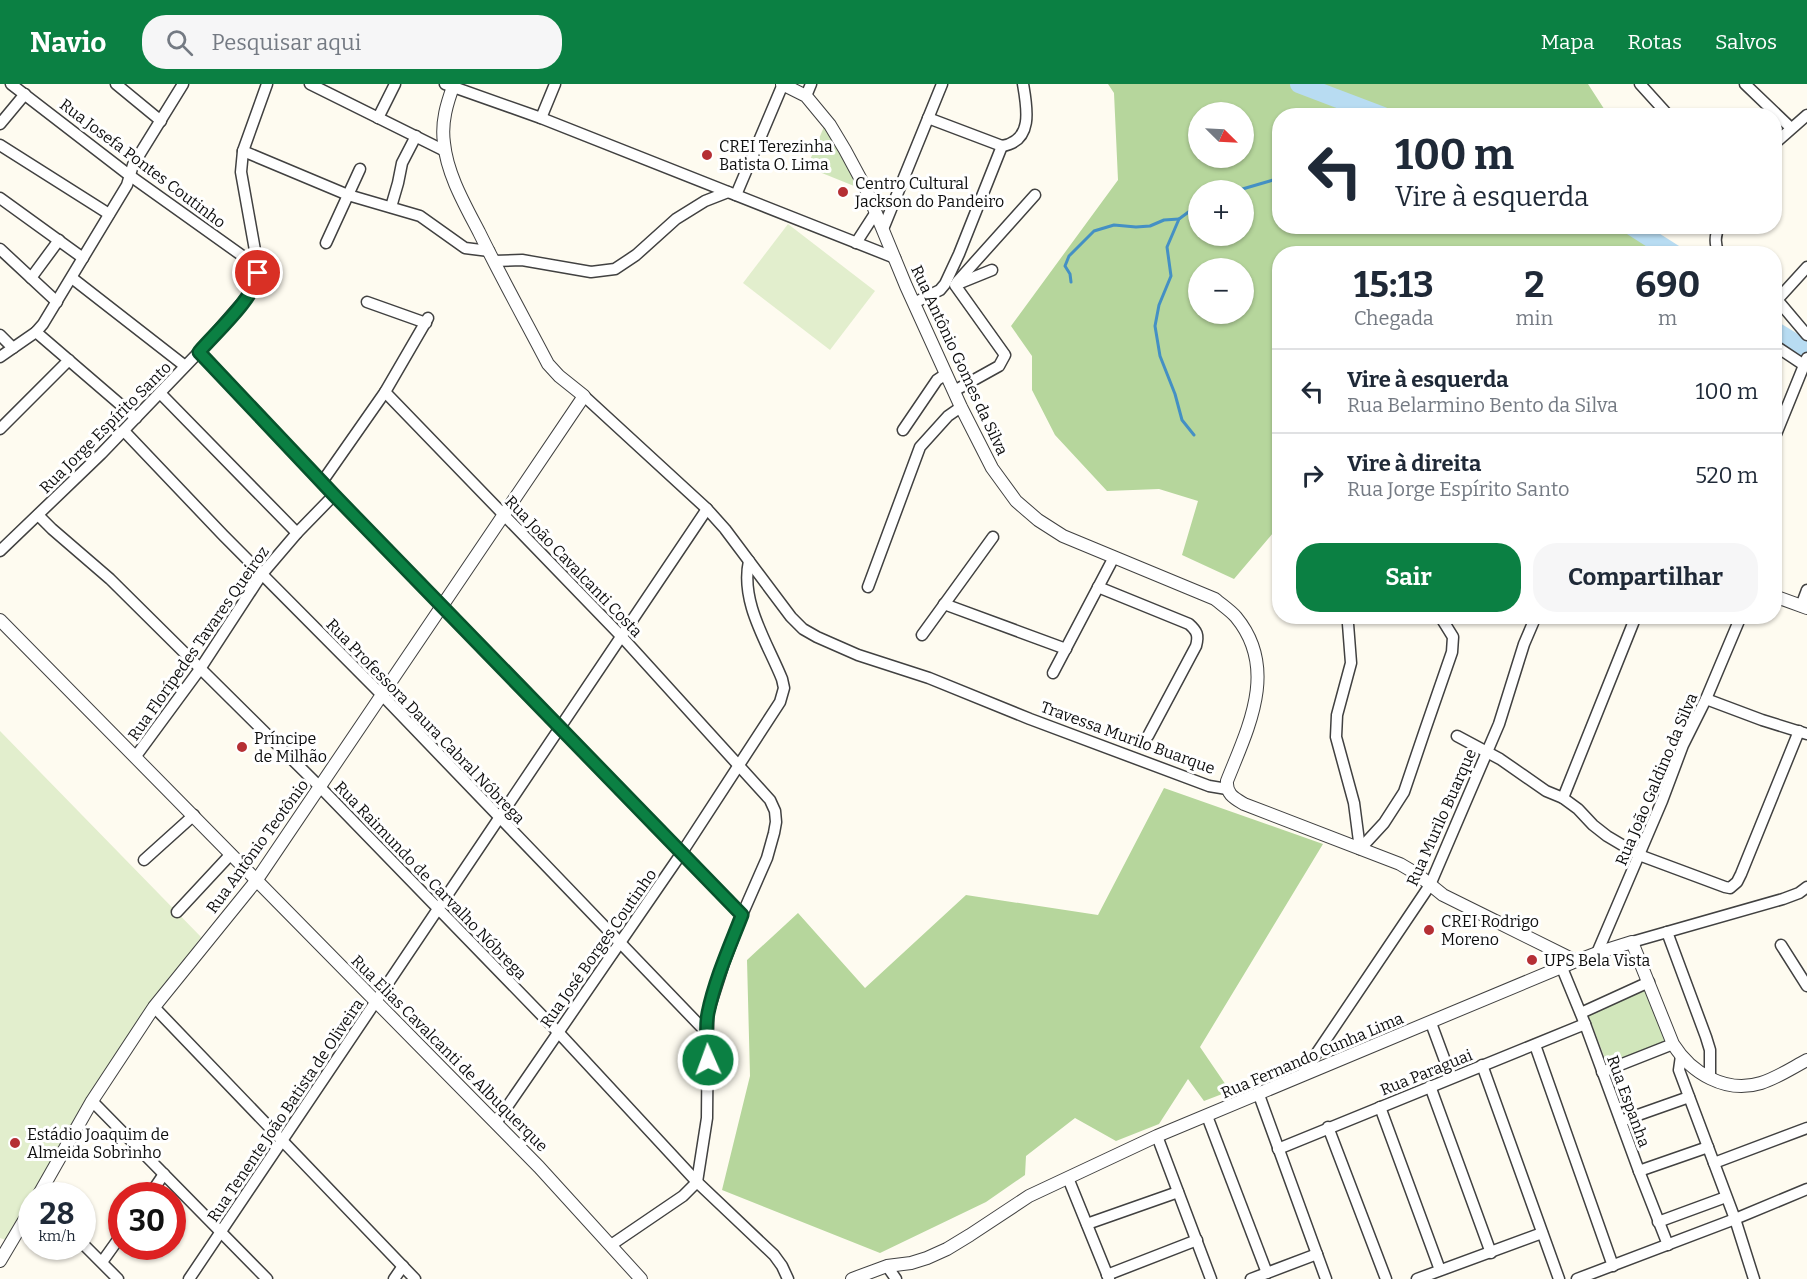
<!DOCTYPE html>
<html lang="pt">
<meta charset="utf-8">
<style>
:root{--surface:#fff;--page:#f6f6f7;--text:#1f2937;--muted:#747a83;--line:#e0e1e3;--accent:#0b8043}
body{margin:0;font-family:Bitter,serif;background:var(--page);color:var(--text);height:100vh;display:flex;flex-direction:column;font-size:22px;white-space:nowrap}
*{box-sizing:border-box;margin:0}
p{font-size:20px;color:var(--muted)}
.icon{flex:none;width:33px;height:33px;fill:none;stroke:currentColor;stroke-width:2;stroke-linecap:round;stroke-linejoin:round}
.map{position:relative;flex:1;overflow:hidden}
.details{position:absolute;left:1272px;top:162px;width:510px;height:378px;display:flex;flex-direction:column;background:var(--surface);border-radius:24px;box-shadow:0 2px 4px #0004}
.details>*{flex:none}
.banner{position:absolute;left:1272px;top:24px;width:510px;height:126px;border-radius:24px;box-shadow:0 2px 4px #0004;background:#fff;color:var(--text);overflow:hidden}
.needle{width:39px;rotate:114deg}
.tools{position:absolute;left:1188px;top:18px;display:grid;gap:12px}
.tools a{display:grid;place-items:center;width:66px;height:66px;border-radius:50%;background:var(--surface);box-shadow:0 2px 4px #0004;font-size:30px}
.speed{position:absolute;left:18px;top:1098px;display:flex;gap:12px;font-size:30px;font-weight:700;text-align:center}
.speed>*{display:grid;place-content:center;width:78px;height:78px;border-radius:50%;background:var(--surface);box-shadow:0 2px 4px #0004;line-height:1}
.speed small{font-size:15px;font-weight:400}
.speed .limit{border:9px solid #d22;background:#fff;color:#111}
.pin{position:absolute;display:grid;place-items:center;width:51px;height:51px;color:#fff;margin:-26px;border:3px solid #fff;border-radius:50%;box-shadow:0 2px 6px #0007}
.me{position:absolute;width:66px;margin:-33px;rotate:358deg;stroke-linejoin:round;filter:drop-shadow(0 0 4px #0008)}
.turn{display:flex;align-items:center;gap:21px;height:126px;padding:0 24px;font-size:27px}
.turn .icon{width:78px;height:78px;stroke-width:2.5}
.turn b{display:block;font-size:42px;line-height:51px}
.eta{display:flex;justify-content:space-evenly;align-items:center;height:102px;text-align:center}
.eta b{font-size:36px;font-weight:700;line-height:42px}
.cta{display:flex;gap:12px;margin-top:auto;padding:12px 24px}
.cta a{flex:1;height:69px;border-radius:24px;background:var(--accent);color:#fff;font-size:24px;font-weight:700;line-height:69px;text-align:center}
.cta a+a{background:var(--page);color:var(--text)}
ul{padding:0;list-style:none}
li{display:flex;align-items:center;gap:18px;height:84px;padding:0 24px;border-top:2px solid var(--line)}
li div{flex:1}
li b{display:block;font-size:22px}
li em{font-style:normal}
header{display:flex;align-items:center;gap:36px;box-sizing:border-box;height:84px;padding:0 30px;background:var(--accent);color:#fff}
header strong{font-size:28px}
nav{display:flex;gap:33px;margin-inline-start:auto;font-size:21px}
.search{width:420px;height:54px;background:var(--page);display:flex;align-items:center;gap:15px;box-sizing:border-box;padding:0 21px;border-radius:24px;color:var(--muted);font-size:22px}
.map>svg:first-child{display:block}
.green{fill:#d1e6bb}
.forest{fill:#b6d69c;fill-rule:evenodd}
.pitch{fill:#e2eecd}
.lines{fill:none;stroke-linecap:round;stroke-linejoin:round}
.stream{stroke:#4490c4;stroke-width:3}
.river{stroke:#b8dcf2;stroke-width:18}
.minor-casing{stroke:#414141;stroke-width:13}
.tertiary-casing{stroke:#414141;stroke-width:14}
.minor{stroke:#fff;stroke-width:10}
.tertiary{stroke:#fff;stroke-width:12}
.route-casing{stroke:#07532c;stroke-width:15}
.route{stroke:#0b8043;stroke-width:10}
.poi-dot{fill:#b52f34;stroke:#fff;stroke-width:2}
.labels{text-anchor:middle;stroke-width:6;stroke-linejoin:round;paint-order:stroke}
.poi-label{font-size:16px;fill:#0e0e0e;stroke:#fff;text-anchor:start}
.street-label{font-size:16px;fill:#0e0e0e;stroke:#fff}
</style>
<header>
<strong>Navio</strong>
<div class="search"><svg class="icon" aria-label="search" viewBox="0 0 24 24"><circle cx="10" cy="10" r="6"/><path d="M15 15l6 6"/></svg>Pesquisar aqui</div>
<nav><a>Mapa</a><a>Rotas</a><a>Salvos</a></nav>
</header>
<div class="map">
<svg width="1807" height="1195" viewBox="0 0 1807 1195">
<rect width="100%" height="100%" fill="#fefbf0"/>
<g class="green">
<path d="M826,38L864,106L807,83Z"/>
<path d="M1646,905L1667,957L1607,980L1588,930Z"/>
</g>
<g class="forest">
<path d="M1108,0H1588L1608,31L1280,32V142L1662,143L1646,169L1280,170L1279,442L1234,495L1182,471L1198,417L1159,405L1107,407L1055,351L1032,306V272L1011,242L1118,96L1114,9ZM1198,28H1244V74H1198ZM1198,106H1244V152H1198ZM1198,184H1244V230H1198Z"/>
<path d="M1164,704L1323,760L1200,963L1230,1007L1204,1017L1188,995L1159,1040L1116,1057L1075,1034L1026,1072L1025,1091L986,1118L880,1169L722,1106L750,992L747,876L798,829L865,904L966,811L1098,831Z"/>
</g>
<g class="pitch">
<path d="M788,140L875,207L830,266L743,199Z"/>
<path d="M0,647L201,853L106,988L35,1111L32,1112L31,1117L9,1157L0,1154Z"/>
</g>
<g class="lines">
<g class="stream">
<path d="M1239,106L1280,94"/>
<path d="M1071,198L1070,190L1065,182L1069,172L1094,147L1114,141L1136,143L1150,142L1164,136L1179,135"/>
<path d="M1194,351L1182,336L1175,310L1160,272L1155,242L1159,221L1171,192L1167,163L1179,135L1198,121"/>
</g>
<g class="river">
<path d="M1299,0L1383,32"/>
<path d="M1631,142L1675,170"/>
<path d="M1774,246L1807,266"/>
</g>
<g class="minor-casing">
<g id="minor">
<path d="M11,0L129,91L258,183"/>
<path d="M116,0L161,37"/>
<path d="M310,0L445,67"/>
<path d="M445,0L541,34L895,174"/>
<path d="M1640,0L1669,32"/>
<path d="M1745,0L1791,44"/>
<path d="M806,12L811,0"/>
<path d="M378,34L395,0"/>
<path d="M541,34L555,0"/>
<path d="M928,34L1002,62"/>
<path d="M0,40L25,10"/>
<path d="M1774,60L1807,31"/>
<path d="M0,61L109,130"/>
<path d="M1002,62C1034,57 1027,23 1023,0"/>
<path d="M243,67L348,111L420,132L465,164L489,167"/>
<path d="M736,111L783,0"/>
<path d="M0,114L83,174"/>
<path d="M391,123L398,99L402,79L416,52"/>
<path d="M883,145L942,0"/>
<path d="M326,159L360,85"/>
<path d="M856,159L876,128"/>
<path d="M0,165L57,218"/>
<path d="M1719,170C1715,161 1714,151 1720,142"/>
<path d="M494,177L522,176L591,188L615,185L636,171L676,135L705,117L728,108"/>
<path d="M31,194L59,156"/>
<path d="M72,194L185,282"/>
<path d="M957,198L1035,111"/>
<path d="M1774,212L1807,251"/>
<path d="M1778,215L1807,183"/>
<path d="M367,218L426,239"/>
<path d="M914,219L940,206L945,200L959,170L1002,62"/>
<path d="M36,248L136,334"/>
<path d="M0,251L13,264"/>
<path d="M1774,261L1804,281"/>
<path d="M199,268L334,411L742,831"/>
<path d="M0,273L36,248L43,240L127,101L133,81L183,0"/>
<path d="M954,307L999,282L1005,271L955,201L992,186"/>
<path d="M385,308L622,553L770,716L775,727L776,738L774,749L767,774L742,831L724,879L708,929L707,1034L697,1098L683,1112L611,1161"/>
<path d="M160,309L297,449"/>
<path d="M584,312L707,425L725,445L791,533L803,545L817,553L858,571L929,594L1030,635L1209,702L1227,705"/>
<path d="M0,345L69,276"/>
<path d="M903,346L937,296L946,290"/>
<path d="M124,347L223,451L382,611L707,949"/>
<path d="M1774,355L1807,274"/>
<path d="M322,398L385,308L428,234"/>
<path d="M38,431L52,445L110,495L320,703L558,948L697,1098L774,1171L782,1182L788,1195"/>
<path d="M0,467L101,370L199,268L246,214L257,197L258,183L241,88L243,67L267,0"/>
<path d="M868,503L920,363L948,332L961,323"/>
<path d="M1098,503L1189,540C1197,547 1199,551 1196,562L1148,652"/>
<path d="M944,520L1066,565"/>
<path d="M1801,522L1807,506"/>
<path d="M1348,540L1351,579L1337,631L1336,653L1354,719L1360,765"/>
<path d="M922,551L993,453"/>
<path d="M1053,589L1114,473"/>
<path d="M1706,615L1762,636L1807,650"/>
<path d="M1457,652L1500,675L1546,707L1563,714L1578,725L1593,741L1607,752L1639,771L1725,803L1730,804L1737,798L1741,790L1799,647"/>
<path d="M136,672L200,585L262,490L297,449L334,411"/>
<path d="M1563,714L1636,532"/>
<path d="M1360,765L1384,739L1404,708L1425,646L1452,568L1453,553L1440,532"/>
<path d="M144,776L194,731"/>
<path d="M177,828L231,770"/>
<path d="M1667,848L1706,953L1710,966V994"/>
<path d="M1632,858L1783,815L1799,809L1807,803"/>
<path d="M1781,861L1807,902"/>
<path d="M1597,869L1662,717L1683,661L1706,615L1741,532"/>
<path d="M1562,884L1585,940L1639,1087L1668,1161"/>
<path d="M154,923L415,1195"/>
<path d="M1581,929L1649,898"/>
<path d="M1431,939L1451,993"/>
<path d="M1535,961L1613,1182"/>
<path d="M1681,972L1679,986L1735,1135L1754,1195"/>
<path d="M1482,981L1559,1195"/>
<path d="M1602,988L1673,960"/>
<path d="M1302,991L1430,801L1499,640L1524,560L1536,532"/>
<path d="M1430,1002L1491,1169"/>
<path d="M1259,1011L1326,1195"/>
<path d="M92,1017L267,1195"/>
<path d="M1380,1023L1440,1186"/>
<path d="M1207,1032L1267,1189"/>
<path d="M1621,1037L1689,1013"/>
<path d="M496,1039L681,770L780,618L784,604L782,595C767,558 740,518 749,477"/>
<path d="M1328,1043L1386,1195"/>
<path d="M1157,1052L1211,1195"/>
<path d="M1278,1065L1585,940"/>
<path d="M1714,1079L1807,1044"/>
<path d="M1639,1087L1708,1063"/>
<path d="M1068,1094L1109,1195"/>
<path d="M149,1112L164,1090"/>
<path d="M1658,1138L1726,1113"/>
<path d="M1087,1140L1178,1108"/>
<path d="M82,1159L118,1195"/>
<path d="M102,1178L122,1150"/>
<path d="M887,1182L896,1195"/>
<path d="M1107,1191L1197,1156"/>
<path d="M189,1195L707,425"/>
<path d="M394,1195L403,1182"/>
<path d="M1251,1195L1317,1170"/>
<path d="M1417,1195L1542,1149"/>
<path d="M1577,1195L1735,1135L1807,1105"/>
</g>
</g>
<g class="tertiary-casing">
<g id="tertiary">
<path d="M782,0L806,12L830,41L845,66L866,105L906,202L961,323L992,384L1016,417L1038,436L1063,452L1215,515C1222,521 1231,527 1236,533C1279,585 1248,644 1227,697C1226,710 1234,714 1244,720L1400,780L1417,790L1443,811L1576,877"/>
<path d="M1774,512L1807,524"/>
<path d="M0,536L539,1083L641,1195"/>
<path d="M38,1112L92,1017L154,923L256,797L584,312L559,292L548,280C525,236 501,193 479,148C465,121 447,90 444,59C441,38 447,19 454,0"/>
<path d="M0,1177L32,1123"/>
<path d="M852,1195L887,1182L911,1179L927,1174L947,1165L970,1151L1029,1112L1157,1052L1576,877L1597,869L1632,858L1673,960C1691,989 1726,1010 1761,999C1777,994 1792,984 1807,976"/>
</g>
</g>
<use href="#minor" class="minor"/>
<use href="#tertiary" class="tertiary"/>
</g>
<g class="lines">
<g class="route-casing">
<path id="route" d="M258,189C255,214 216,248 199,268L334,411L742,831C730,862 715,895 708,929C705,944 707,960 708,976"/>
</g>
<use href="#route" class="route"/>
</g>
<g class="poi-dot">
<circle cx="707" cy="71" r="6"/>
<circle cx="843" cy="108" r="6"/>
<circle cx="242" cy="663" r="6"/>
<circle cx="1429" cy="846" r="6"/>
<circle cx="1532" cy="876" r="6"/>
<circle cx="15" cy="1059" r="6"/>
</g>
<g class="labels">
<g class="poi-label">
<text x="719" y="68">CREI Terezinha<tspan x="719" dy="18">Batista O. Lima</tspan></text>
<text x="855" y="105">Centro Cultural<tspan x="855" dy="18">Jackson do Pandeiro</tspan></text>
<text x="254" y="660">Príncipe<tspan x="254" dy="18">de Milhão</tspan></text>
<text x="1441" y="843">CREI Rodrigo<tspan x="1441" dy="18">Moreno</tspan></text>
<text x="1544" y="882">UPS Bela Vista</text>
<text x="27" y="1056">Estádio Joaquim de<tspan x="27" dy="18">Almeida Sobrinho</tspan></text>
</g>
<g class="street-label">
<text transform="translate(143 79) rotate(37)" y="6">Rua Josefa Pontes Coutinho</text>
<text transform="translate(960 276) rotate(65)" y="6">Rua Antônio Gomes da Silva</text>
<text transform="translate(105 343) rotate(-45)" y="6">Rua Jorge Espírito Santo</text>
<text transform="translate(574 482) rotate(46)" y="6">Rua João Cavalcanti Costa</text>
<text transform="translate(198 559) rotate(-55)" y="6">Rua Florípedes Tavares Queiroz</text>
<text transform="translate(426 637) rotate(46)" y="6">Rua Professora Daura Cabral Nóbrega</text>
<text transform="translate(1128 653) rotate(20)" y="6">Travessa Murilo Buarque</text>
<text transform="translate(1656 695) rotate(-67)" y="6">Rua João Galdino da Silva</text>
<text transform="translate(1441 733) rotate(-66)" y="6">Rua Murilo Buarque</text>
<text transform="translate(257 762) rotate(-54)" y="6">Rua Antônio Teotônio</text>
<text transform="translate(431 796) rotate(46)" y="6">Rua Raimundo de Carvalho Nóbrega</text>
<text transform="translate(598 864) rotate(-55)" y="6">Rua José Borges Coutinho</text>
<text transform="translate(450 969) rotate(45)" y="6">Rua Elias Cavalcanti de Albuquerque</text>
<text transform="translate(1312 971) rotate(-23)" y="6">Rua Fernando Cunha Lima</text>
<text transform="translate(1426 988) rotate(-22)" y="6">Rua Paraguai</text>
<text transform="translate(1629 1017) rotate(70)" y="6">Rua Espanha</text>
<text transform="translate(285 1026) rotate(-56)" y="6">Rua Tenente João Batista de Oliveira</text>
</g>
</g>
</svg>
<div class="tools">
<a><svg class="needle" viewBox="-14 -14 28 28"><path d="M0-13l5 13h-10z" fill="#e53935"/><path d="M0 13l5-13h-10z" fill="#747a83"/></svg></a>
<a>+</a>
<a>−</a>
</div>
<div class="speed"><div>28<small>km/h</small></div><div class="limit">30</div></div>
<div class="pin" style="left:258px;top:189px;background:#d93025"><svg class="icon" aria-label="arrive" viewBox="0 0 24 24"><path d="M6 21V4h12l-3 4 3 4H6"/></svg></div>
<svg class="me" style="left:708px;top:976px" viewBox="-20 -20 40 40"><circle r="17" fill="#0b8043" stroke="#fff" stroke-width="3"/><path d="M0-11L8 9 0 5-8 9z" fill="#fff"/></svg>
<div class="banner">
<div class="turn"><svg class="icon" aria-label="left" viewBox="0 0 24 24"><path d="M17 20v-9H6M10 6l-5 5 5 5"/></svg><div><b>100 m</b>Vire à esquerda</div></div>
</div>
<section class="details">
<div class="eta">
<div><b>15:13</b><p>Chegada</p></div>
<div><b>2</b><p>min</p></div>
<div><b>690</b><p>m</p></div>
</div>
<ul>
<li><svg class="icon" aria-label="left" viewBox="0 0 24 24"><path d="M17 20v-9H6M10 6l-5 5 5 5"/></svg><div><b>Vire à esquerda</b><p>Rua Belarmino Bento da Silva</p></div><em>100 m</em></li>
<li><svg class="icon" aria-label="right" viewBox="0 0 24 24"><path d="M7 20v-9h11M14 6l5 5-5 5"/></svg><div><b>Vire à direita</b><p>Rua Jorge Espírito Santo</p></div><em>520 m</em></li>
</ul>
<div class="cta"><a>Sair</a><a>Compartilhar</a></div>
</section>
</div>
